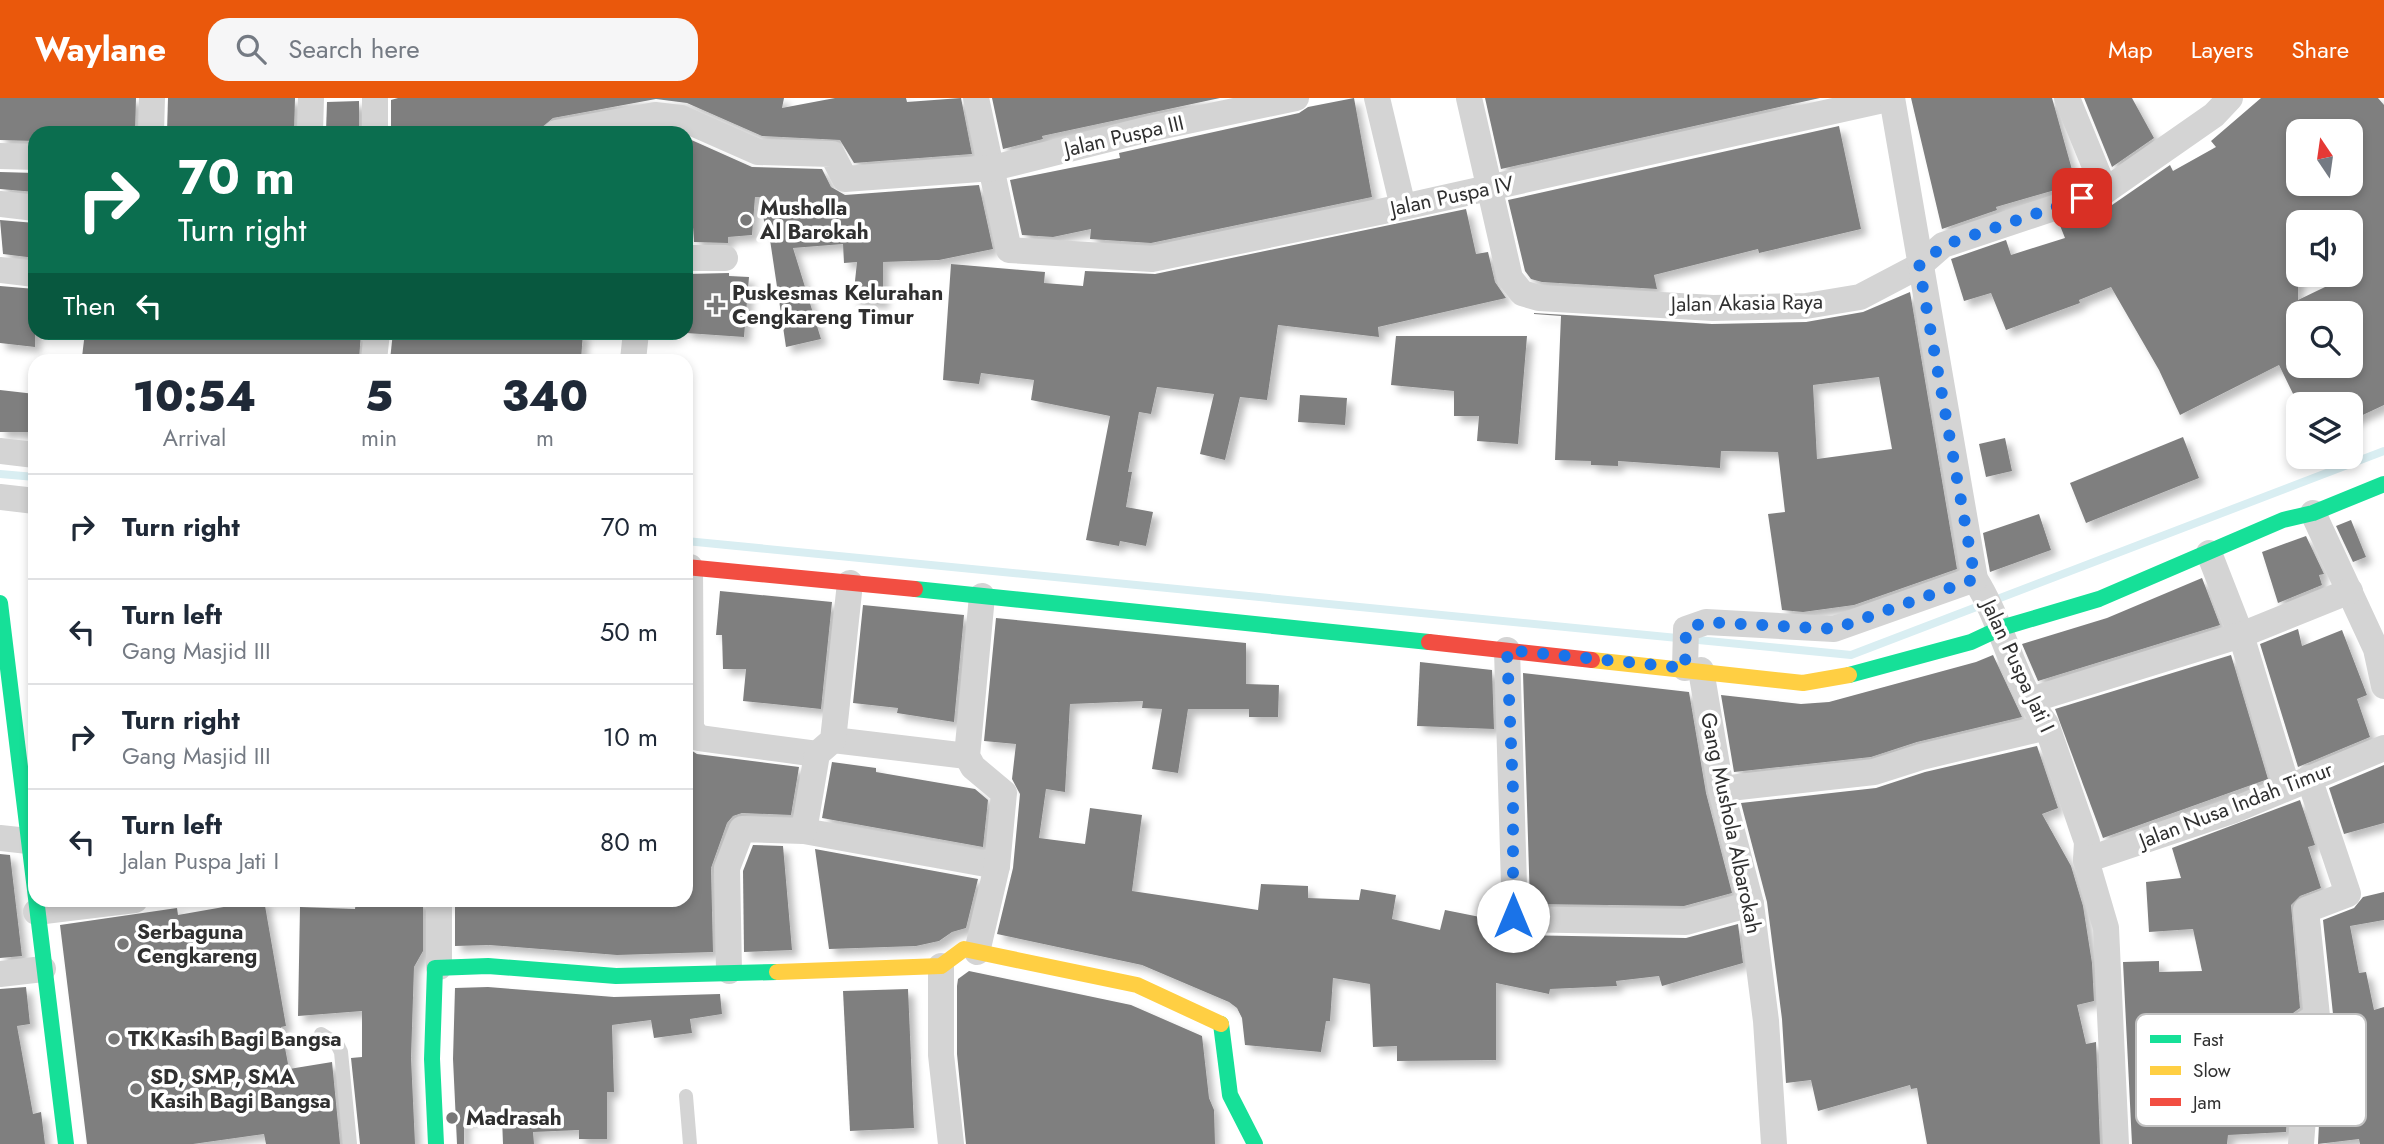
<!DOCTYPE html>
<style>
:root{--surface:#fff;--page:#f6f6f7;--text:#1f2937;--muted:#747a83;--line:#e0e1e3;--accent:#ea580c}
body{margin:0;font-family:Jost,sans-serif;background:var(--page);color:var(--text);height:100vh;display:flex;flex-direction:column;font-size:26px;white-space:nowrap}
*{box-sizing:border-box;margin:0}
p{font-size:23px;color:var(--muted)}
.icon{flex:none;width:38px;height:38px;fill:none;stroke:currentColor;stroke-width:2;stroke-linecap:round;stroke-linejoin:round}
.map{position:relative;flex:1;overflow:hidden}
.details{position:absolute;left:28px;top:256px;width:665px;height:553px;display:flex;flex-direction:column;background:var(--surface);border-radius:21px;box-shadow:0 4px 10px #0003}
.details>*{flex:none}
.banner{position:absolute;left:28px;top:28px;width:665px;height:214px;border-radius:21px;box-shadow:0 4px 10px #0003;background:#0b6e4f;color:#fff;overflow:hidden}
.needle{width:46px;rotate:347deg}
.buttons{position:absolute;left:2286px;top:21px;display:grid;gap:14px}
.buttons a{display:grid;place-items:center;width:77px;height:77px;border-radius:14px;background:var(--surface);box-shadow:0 4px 10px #0003;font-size:35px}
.pin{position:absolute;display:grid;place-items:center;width:60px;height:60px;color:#fff;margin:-30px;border-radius:14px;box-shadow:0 4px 10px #0006}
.me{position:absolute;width:77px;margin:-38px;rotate:0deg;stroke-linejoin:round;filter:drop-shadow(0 0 5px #0008)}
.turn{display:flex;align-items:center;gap:24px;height:147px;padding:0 35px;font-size:32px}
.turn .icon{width:91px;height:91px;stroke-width:2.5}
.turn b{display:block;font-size:49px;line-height:60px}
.then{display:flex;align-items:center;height:66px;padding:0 35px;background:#0003;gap:14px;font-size:26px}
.eta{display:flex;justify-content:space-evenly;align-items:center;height:119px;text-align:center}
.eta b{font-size:42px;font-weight:800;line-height:49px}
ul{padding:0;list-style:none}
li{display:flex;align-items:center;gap:21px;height:105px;padding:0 35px;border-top:2px solid var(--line)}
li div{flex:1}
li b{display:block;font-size:26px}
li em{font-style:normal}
header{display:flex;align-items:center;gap:42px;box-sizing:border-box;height:98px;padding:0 35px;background:var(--accent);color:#fff}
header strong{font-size:33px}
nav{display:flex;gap:38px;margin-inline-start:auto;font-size:24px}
.search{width:490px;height:63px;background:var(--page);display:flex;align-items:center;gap:18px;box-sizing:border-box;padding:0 24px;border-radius:21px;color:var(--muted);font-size:26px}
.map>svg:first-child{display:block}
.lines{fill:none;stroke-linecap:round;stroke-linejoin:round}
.stream{stroke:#d9eef2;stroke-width:8}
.building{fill:#7f7f7f;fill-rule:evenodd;filter:url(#shadow)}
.lane{stroke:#d4d4d4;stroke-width:14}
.street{stroke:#d4d4d4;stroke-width:26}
.fast{stroke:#16e098;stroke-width:16}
.slow{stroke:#ffcf43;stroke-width:16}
.jam{stroke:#f24e42;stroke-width:16}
.route{stroke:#1a73e8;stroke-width:12;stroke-dasharray:0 21.6}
.poi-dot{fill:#787878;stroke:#fff;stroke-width:2.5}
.labels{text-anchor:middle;stroke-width:7;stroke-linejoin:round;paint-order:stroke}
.street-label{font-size:21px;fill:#303030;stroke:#fff}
.poi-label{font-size:21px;font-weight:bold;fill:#303030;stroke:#fff;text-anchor:start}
.key{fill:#fff;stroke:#c1c1c1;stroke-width:2}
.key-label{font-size:19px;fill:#303030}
</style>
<header>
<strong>Waylane</strong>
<div class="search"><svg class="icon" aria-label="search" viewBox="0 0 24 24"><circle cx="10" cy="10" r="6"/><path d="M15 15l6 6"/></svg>Search here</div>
<nav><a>Map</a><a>Layers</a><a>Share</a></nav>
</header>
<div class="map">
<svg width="2384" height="1046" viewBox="0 0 2384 1046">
<defs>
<filter id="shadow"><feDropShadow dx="6" dy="6" stdDeviation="3.5" flood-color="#0004"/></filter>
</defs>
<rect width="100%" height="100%" fill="#fff"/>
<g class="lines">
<g class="stream">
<path d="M0,376L35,379"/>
<path d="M686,443L1851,557L2384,353"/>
</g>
</g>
<g class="building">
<path d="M0,0H136L135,35H35V43L0,42Z"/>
<path d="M168,0H295L294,35H167Z"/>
<path d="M398,0H784L782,10L835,0H906L907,4L961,0L972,56L854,65L840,42L762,38L687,5L656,1L553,20L541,30L518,35H391V2Z"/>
<path d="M992,0H1220L1042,38L1043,41L1003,51Z"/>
<path d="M1354,0L1372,99L1151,145L1090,141L1091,131L1053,139L1022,137L1010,82L1120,60L1119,55L1299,15L1308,9Z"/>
<path d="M1485,0H1820L1501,71Z"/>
<path d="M1911,0H2052L2076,86L1996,109L1997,112L1942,131Z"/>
<path d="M2084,0H2132L2154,40L2112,69Z"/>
<path d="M2261,0H2378L2384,7V307L2350,323V306H2298L2279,267L2180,317L2159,272L2111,189L2079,202L2080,205L2006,232L1991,195L1964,203L1951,161L2006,142L2011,157L2065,140L2059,125L2112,107L2170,67L2173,73L2216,49L2211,43ZM2298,33H2350V86H2298ZM2298,124H2350V177L2298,202ZM2298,215H2350V268H2298Z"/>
<path d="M359,3V34H326L327,4Z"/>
<path d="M1839,28L1861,131L1759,155L1758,151L1654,177L1657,191L1542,184L1531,181L1525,173L1508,102Z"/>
<path d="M687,40L752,69L822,71L831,89L845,97L979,87L993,151L939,162L883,164V205L853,202L857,164L844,165L843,146L793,150L821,241L786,249L769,135H766L760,99H755L752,137L728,139V145L694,144Z"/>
<path d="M0,74L35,75V94L0,91Z"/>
<path d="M1466,111L1476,156L1488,154L1495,184L1506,200L1378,229L1379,239L1278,227L1267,302L1240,299L1225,362L1200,356L1214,296L1157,289L1151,316L1139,314L1128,374H1132L1126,409L1153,414L1146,448L1120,443L1119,448L1086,442L1110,318L1031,302L1034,282L981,275L979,286L943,282L951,166L1045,174L1044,185L1083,188L1085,173L1155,176Z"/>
<path d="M0,122L35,125V160L3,156Z"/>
<path d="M729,175V178L749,179L744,239L686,235V176Z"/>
<path d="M0,188L35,191V249L0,245Z"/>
<path d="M1910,194L1957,471L1854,507L1803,514L1782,512L1768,416L1785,414L1778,354L1721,353L1720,370L1618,363V368L1591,367V363L1555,362L1561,218L1534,216V215L1712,226L1806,224L1863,214ZM1879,279L1892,351L1817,361L1813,287Z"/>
<path d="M85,234H361L359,262H115L82,259Z"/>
<path d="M393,234H583L581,262H390Z"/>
<path d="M1396,238H1527L1518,346L1477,343L1479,318H1454V293L1391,287Z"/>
<path d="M0,292L35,296V334H0Z"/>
<path d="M1300,297L1347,300L1345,327L1298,324Z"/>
<path d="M2183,339L2199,380L2086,425L2070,385Z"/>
<path d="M2005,340L2012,373L1986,379L1979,346Z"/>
<path d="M2039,416L2051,452L1990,474L1983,435Z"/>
<path d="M2351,422L2366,459L2353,464L2336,428Z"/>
<path d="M2306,438L2324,476L2319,477L2322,487L2278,505L2262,454Z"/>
<path d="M2202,480L2220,527L2038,583L2022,546L2107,520Z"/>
<path d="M720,493L832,504L821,611L743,603L746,571H723L722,537H716Z"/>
<path d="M863,507L964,517L954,624L897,615L898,610L853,605Z"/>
<path d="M996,520L1246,545V586L1279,587L1278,619H1249V611H1188L1178,675L1152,671L1162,611L1142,610L1143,603L1070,606L1065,694L1046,691L1039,740L1085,746L1090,710L1142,717L1132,793L1258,812L1261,786L1308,788V800L1359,802L1361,791L1396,797L1392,821L1440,832L1445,812L1500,823L1507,834L1515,837L1686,840L1738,826L1743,865L1662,888L1659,878L1616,883L1617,888L1550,891L1549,896L1496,885V962L1397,963V948L1373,949L1370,886L1333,880L1330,923H1326L1321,954L1245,947L1242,920L1237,910L1229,904L1142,867L997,836L1013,770L1020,696L1012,681L1016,646L984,643Z"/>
<path d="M2298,531L2302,548L2342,532L2367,597L2357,601L2370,639L2298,669L2260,546Z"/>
<path d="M1993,557L2022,619L1917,644L1871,659L1734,674L1721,597L1801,606L1829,604L1976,564Z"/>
<path d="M2231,557L2268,681L2103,740L2055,611Z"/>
<path d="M1420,564L1492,572L1494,631L1417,628Z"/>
<path d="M1523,575L1689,594L1706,695L1732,795L1684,808L1530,806Z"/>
<path d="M2037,648L2058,710L2042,716L2071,768L2083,808L2092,865L2094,903L2077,907L2086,946L2096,944L2100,1046H1927L1917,990L1911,991L1910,987L1818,1013L1811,982L1786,985L1782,921L1767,804L1741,705L1876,690L1925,674Z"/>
<path d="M686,649L697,656L799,669L791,717L742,715L733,718L727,725L711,770L713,854L617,857L489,847L455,848V802H686Z"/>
<path d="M832,664L876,670V674L975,691L988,702L983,749L822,720Z"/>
<path d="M2384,667V725L2344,736L2329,690Z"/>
<path d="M2300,702L2315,747L2308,749L2321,790L2300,798L2291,807L2300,910L2282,923L2280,932L2288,1007L2286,1034L2228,1037L2227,1046H2132L2123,864L2159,863V874L2202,873L2193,831L2149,834L2146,784L2181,780L2172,750Z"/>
<path d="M753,747L783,748L792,852L744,854L743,773Z"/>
<path d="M815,751L978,781L966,830L952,834L939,843L916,848L829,851Z"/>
<path d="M0,756L10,757L22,858L0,860Z"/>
<path d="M2384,794V822L2350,828L2359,875L2366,874L2374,912L2384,909V1046H2360L2359,1041L2318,1046L2320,1006L2313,939L2331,926L2333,916L2323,822L2354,810L2363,799Z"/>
<path d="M264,802L286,928L281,929L289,971L332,964L340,1046H266L264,1036L193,1046H87L60,827L177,810L178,817Z"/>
<path d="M356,802H423V853L414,869L411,960L415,1046H360L351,960L362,959V913L298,918L300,809L355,811Z"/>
<path d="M969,873L1131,907L1202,938L1209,1000L1214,1012L1215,1046H966L957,956V888L958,881Z"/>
<path d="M26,889L30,926L17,928L33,1016L41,1014L45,1046H0V891Z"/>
<path d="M488,889L614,899L720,896L722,916L690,921L692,935L654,940L651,922L612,927L614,994H607V1041H579V1032L533,1034L534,1046H503L502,1020L464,1023V1046H457L453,961L455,890Z"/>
<path d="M908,891L914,1030L850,1033L843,893Z"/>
</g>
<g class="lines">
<g class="lane">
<path d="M321,936L337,946L341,954L350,1046"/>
<path d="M686,998L690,1046"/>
</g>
<g class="street">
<path d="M976,0L1009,152L1152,161L1403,109L1892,0"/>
<path d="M1377,0L1403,109"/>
<path d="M1469,0L1510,180L1522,195L1539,200L1713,210L1806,208L1860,199L1919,168L1943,147L2105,93L2214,17L2230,0"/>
<path d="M1892,0L1975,481C2003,525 2014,586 2046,626L2087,744L2086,762L2106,830L2116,1046"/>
<path d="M2067,0L2105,93"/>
<path d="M151,35L152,0"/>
<path d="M310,35L311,0"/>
<path d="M375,35V0"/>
<path d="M556,35L655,17L681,20L758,54L832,56L845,81L993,70L1149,31L1296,0"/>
<path d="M0,58L35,59"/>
<path d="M0,106L35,110"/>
<path d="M686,160H725"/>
<path d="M0,172L35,176"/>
<path d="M374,262L377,234"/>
<path d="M633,262L636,234"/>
<path d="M0,353L35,357"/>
<path d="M0,399L35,403"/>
<path d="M2313,415L2376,551L2384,588"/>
<path d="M2209,455L2241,537L2287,688"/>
<path d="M690,469L691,631L699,640L817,656"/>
<path d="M1507,552L1515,821L1686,824L1751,806"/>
<path d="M1685,570L1686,531L1706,524L1834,531L1975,481"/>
<path d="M1701,572L1721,691L1751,806L1766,923L1774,1046"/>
<path d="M2031,602L2241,537L2350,493"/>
<path d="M833,642L967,658"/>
<path d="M1721,691L1874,674L1921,659L2047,629"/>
<path d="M804,733L997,768"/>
<path d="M0,740L28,743"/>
<path d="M2086,762L2232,713L2384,650"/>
<path d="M36,814L135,802"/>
<path d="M977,854L997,768L1004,695L973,669L967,658L982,498"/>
<path d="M941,868V957L951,1046"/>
<path d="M439,869V802"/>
<path d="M729,873L727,770L742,731L804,733L817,656L833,642L850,485"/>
<path d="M0,876L43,871"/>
<path d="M2301,1046L2304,1007L2296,931L2317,918L2306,812L2348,796L2309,680"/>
</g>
<g class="fast">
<path d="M915,491L1429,544"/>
<path d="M0,505L66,1046"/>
<path d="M1849,577L1971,544L2001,530L2099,501L2283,422L2313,415L2384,386"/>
<path d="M1221,926L1230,997L1255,1046"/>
<path d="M436,1046L432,961L435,870L488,868L616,878L777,874"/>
</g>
<g class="slow">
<path d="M1592,562L1803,585L1849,577"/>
<path d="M777,874L941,868L964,851L1137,887L1221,926"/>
</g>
<g class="jam">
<path d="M686,469L915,491"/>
<path d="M1429,544L1592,562"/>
</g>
</g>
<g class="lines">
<path class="route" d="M1513,818V692L1507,552L1685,570L1686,531L1706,524L1834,531L1975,481L1919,168L1944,147L2082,100"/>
</g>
<g class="poi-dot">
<circle cx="746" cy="122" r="7"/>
<path d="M712.5 196.5h7v7h7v7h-7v7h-7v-7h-7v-7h7z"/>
<circle cx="123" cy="846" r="7"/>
<circle cx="114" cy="941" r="7"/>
<circle cx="136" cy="991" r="7"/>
<circle cx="452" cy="1020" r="7"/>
</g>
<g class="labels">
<g class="street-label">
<text transform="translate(1124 38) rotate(-13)" y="7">Jalan Puspa III</text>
<text transform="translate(1452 98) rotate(-12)" y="7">Jalan Puspa IV</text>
<text transform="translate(1747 205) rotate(-1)" y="7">Jalan Akasia Raya</text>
<text transform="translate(2018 568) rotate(65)" y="7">Jalan Puspa Jati I</text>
<text transform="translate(2236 707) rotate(-21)" y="7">Jalan Nusa Indah Timur</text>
<text transform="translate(1731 725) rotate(78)" y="7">Gang Mushola Albarokah</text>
</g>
<g class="poi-label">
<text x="760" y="117">Musholla<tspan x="760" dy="24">Al Barokah</tspan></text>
<text x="732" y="202">Puskesmas Kelurahan<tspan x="732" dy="24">Cengkareng Timur</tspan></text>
<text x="137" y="841">Serbaguna<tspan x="137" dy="24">Cengkareng</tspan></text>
<text x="128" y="948">TK Kasih Bagi Bangsa</text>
<text x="150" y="986">SD, SMP, SMA<tspan x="150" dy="24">Kasih Bagi Bangsa</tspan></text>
<text x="466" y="1027">Madrasah</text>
</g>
</g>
<rect x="2136" y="916" width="230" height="112" rx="10" class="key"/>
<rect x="2150" y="937" width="31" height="8" fill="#16e098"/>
<rect x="2150" y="968" width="31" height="9" fill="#ffcf43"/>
<rect x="2150" y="1000" width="31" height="8" fill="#f24e42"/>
<g class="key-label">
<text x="2193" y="948">Fast</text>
<text x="2193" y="979">Slow</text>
<text x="2193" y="1011">Jam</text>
</g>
</svg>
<div class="buttons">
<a><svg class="needle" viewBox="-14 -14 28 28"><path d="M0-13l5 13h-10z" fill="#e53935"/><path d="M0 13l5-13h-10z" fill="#747a83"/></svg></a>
<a><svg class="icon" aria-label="sound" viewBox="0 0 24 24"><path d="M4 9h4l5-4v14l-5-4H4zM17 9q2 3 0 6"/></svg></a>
<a><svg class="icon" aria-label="search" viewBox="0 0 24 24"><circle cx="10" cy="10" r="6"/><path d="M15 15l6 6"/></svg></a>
<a><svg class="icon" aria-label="layers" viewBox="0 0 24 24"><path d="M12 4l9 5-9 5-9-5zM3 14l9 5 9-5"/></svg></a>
</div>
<div class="pin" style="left:2082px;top:100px;background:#d93025"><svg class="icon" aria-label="arrive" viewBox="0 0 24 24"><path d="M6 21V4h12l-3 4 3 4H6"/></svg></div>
<svg class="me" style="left:1513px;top:818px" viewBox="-20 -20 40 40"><circle r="19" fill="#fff"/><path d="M0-13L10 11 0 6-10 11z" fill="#1a73e8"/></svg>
<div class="banner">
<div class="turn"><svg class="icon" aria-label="right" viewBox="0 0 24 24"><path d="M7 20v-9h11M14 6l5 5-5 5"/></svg><div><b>70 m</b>Turn right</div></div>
<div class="then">Then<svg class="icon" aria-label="left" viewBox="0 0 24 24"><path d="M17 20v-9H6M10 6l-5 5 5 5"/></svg></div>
</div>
<section class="details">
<div class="eta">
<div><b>10:54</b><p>Arrival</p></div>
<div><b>5</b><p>min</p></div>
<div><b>340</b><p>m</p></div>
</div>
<ul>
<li><svg class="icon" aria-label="right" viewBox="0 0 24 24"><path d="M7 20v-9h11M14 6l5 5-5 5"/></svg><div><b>Turn right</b></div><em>70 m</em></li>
<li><svg class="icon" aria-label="left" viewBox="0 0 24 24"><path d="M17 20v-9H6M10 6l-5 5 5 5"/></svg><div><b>Turn left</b><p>Gang Masjid III</p></div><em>50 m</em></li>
<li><svg class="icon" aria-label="right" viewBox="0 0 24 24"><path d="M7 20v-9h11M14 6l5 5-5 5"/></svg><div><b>Turn right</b><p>Gang Masjid III</p></div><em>10 m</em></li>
<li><svg class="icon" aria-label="left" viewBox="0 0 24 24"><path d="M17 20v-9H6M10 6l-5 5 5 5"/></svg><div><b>Turn left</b><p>Jalan Puspa Jati I</p></div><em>80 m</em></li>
</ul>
</section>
</div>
